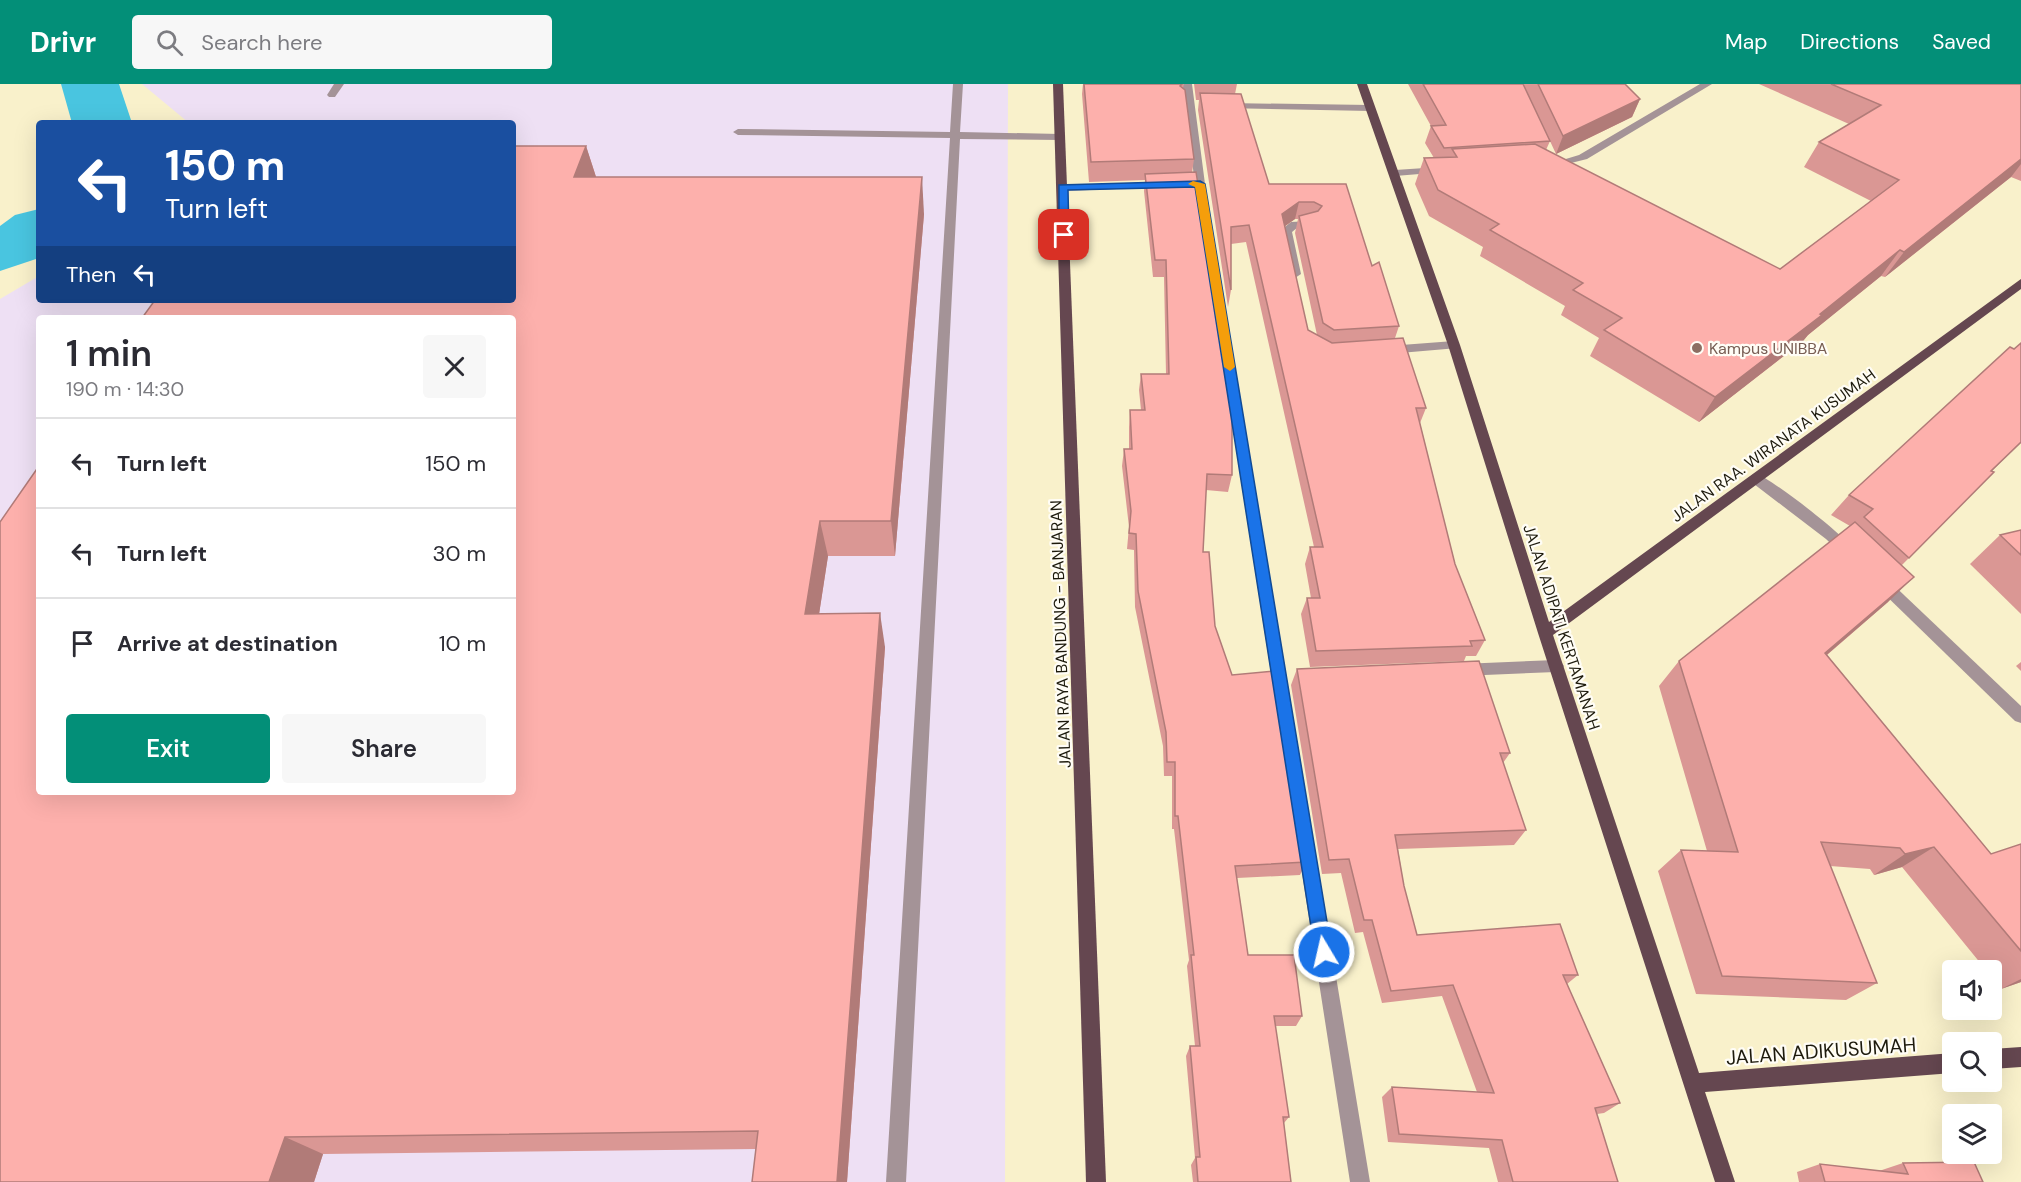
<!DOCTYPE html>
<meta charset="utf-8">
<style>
:root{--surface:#fff;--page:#f7f7f7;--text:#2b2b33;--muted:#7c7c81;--line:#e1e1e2;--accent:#038f78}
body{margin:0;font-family:"DM Sans",sans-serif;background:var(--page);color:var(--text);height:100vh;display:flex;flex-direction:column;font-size:22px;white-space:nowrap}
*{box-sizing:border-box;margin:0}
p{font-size:20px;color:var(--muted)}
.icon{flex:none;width:33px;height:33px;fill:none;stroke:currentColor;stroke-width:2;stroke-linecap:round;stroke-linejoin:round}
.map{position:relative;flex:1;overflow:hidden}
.panel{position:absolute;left:36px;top:231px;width:480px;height:480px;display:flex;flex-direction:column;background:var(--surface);border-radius:6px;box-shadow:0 6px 24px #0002}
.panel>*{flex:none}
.hud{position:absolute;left:36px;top:36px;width:480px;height:183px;border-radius:6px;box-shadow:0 6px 24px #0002;background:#1a4fa0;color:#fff;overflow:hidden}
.fabs{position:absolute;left:1942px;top:876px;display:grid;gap:12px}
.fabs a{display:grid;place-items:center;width:60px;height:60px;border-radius:6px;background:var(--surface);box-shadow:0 6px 24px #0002;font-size:30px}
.pin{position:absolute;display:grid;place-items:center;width:51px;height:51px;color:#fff;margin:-26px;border-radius:12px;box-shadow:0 3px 9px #0006}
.me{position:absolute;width:66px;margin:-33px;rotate:351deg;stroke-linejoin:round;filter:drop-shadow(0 0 4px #0008)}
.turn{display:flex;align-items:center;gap:21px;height:126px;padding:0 30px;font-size:27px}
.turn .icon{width:78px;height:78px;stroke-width:2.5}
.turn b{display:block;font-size:42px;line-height:51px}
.then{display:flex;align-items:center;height:57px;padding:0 30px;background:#0003;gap:12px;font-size:22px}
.round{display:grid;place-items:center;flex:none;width:63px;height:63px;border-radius:6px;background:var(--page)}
.head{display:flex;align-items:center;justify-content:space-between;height:102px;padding:0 30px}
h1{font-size:36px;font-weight:600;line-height:45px}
.action{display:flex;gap:12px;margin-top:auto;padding:12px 30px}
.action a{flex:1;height:69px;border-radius:6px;background:var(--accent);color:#fff;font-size:24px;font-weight:600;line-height:69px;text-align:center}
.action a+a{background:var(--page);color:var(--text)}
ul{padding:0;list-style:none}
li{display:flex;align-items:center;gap:18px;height:90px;padding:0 30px;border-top:2px solid var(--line)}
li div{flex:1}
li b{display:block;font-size:22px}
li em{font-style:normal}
header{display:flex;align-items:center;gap:36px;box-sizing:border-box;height:84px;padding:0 30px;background:var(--accent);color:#fff}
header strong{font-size:28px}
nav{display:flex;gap:33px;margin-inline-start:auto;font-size:21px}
.search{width:420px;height:54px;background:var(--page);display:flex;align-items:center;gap:15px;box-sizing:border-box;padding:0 21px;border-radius:6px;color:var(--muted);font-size:22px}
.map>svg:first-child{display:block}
.industrial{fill:#eee0f4;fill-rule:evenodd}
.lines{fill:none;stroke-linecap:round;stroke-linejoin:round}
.river{fill:#49c5e0;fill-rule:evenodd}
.minor{fill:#a49397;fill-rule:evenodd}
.major{fill:#654750;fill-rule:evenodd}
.wall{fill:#da9794;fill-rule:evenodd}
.shaded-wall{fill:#b17b78}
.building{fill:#fdb0ac;stroke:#b17b78;stroke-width:1.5}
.route{fill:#1a73e8;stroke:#114b97;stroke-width:1.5}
.slow{fill:#f59e0b}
.education-dot{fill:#8d6e63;stroke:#fffdf6;stroke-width:2}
.labels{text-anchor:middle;stroke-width:4.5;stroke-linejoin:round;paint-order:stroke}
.education-label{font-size:16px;fill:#785e54;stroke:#fffdf6;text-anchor:start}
.street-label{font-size:16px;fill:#1d1a0c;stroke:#fffdf6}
.near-street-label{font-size:20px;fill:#1d1a0c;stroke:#fffdf6}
</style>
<header>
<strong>Drivr</strong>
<div class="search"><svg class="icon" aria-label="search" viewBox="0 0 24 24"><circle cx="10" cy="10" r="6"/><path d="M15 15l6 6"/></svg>Search here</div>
<nav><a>Map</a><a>Directions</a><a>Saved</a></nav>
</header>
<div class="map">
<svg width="2021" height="1098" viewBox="0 0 2021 1098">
<rect width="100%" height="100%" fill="#f9f1cb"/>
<path class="industrial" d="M142,0H1008L1005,1098H0V215L39,192V216H513V39H189ZM39,234H513V708H39Z"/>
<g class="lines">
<g class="river">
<path d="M61,0H119L132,39H72Z"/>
<path d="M39,125V174L0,187V142L15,131Z"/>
</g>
<g class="minor">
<path d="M334,0H344L335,13H329L327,11Z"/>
<path d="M953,0H963L960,48L1060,50L1065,53L1060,56L960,55L906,1098H886L950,54L738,51L733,48L738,45L950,48Z"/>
<path d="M1182,0H1192L1205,100L1370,1098H1350L1195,100Z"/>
<path d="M1700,0H1712L1587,75L1551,84L1546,81L1579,71Z"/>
<path d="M1226,19L1370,21L1375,24L1370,27L1222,24L1221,22Z"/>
<path d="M1440,83L1445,86L1444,88L1395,92L1390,89L1395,86Z"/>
<path d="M1165,98L1170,101L1169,103L1063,107L1058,104L1063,101Z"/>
<path d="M1310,137L1314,138V142L1298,143L1292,148L1301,190L1295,194L1291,193L1280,147L1291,138Z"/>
<path d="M1454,257L1458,258V264L1388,270L1382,266L1388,262Z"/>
<path d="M1755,389C1771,394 1848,454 1856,468L1854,472H1844L1826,455L1750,397L1748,394Z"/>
<path d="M1880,491L1885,493L2021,622V639L2015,637L1875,501L1873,497L1875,493Z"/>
<path d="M1556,576L1561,578L1564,582L1561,586L1556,588L1461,592L1456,590L1453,586L1456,582L1461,580Z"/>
</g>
<g class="major">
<path d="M1053,0H1063L1106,1098H1086Z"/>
<path d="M1357,0H1367L1460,261L1549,538L2021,195V205L1553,551L1699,989L1953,969V989L1705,1008L1735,1098H1715L1538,549L1448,261Z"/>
<path d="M2021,963V983L1992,985V965Z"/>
</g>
</g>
<g class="wall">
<path d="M1083,0H1184L1183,4L1194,75L1192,89L1232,391L1228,408L1206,406L1203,468L1215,542L1232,591L1306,778L1300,791L1237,794L1248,871L1302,932L1296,942H1275L1289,1033L1284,1039L1291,1098H1193L1191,1081L1195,1074L1186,972L1190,962H1195L1187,882L1189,876L1174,745H1172V692H1164L1163,662L1135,523L1134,466L1127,465L1129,443L1122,382L1124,365H1129V343L1130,326H1141L1139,306L1141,290H1166L1164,193H1153L1144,107L1145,96L1089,98L1082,10Z"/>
<path d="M1194,0H1237L1235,10L1269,100H1346L1372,182L1399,242L1395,254L1426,324L1420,339L1455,480L1485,556L1476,572H1466L1464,577L1310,583L1301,530L1307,514H1311L1305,480L1310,463H1314L1246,158L1231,160V206L1228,223L1198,26L1199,16H1196ZM1295,135H1298L1295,149L1317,251L1308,246L1284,143Z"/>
<path d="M1408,0H1523L1547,51L1523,0H1625L1640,15L1632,33L1556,70L1550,57L1546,66L1780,185L1871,117L1804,83L1819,58L1849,40L1759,0H2021V97L2011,93L1885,193L1881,192L1808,251L1803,257L1699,338L1590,272L1599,254L1561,231L1565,222L1480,172L1483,163L1429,132L1415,100L1424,74H1434L1425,59L1431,42Z"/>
<path d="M586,62L596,93L924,130L895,472H828L819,530L885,563L847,1098H752L756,1065L323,1070L314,1098H0Z"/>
<path d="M1992,387L1994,388L1902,481L1888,518L1827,571L1991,770L2021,760V898L2001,905L1992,894V886H1986L1902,783L1874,791L1870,785L1830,782L1877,899L1846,916L1696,910L1658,787L1681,766L1707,767L1659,602L1679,577L1850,442L1831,431L1849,411Z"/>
<path d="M2021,446V530L1970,480L2000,451Z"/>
<path d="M2021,578V587L2016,582Z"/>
<path d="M1297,585L1510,669L1503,679L1526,746L1514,761L1398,765L1404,802L1417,851L1578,891L1567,900L1620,1019L1604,1029L1597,1030L1618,1098H1498L1489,1064L1388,1058L1382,1013L1392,1003L1477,1008L1442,912L1382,919L1363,848L1355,849L1341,789L1322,790L1291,601Z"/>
<path d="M1903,1079L1983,1098H1799L1797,1088L1820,1080L1879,1087Z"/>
</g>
<g class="shaded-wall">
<path d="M1640,15L1632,33L1556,70L1563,52Z"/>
<path d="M586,62L598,99L574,93Z"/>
<path d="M2021,75V80L2011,93L1885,193L1904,168Z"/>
<path d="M922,93L924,130L895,472L891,437Z"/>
<path d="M1299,118L1295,135L1278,147L1282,130Z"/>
<path d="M1900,166L1881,192L1808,251L1803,257L1699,338L1715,313Z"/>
<path d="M2021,358V359L1971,407Z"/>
<path d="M820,437L828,472L814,563L805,530Z"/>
<path d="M1914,493L1888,518L1801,593L1825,569Z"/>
<path d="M880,529L885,563L847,1098H837Z"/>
<path d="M1934,763L1902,783L1874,791L1905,770Z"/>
<path d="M2021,895V898L2001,905Z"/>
<path d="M285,1053L323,1070L314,1098H269Z"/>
</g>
<g class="building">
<path d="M1084,0H1182L1180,2L1185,6L1194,75L1091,78Z"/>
<path d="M1423,0H1523L1550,57L1444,64L1431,42L1446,41Z"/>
<path d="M1538,0H1625L1640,15L1563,52Z"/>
<path d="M1831,0H2021V75L1904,168L1900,166L1820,230L1822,231L1715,313L1604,246L1622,234L1573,206L1583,199L1490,146L1499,140L1438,106L1424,74L1457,73L1452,65L1535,60L1780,185L1899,96L1819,58L1881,21Z"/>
<path d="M1200,9L1241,10L1269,100H1346L1372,182L1379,178L1399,242L1334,246L1323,239L1299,132L1318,127L1322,122L1314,118H1299L1282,130L1308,246L1332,259L1403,254L1426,324H1416L1455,480L1485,556L1470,557L1472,562L1316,567L1307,514H1320L1310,463H1323L1249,141L1231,143V206Z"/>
<path d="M513,62H586L574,93H922L891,437H820L805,530L880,529L837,1098H752L758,1047L285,1053L269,1098H0V438L39,382V708H513V234H142L155,216H513Z"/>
<path d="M1196,88L1232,315V391L1207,390L1203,468H1209L1215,542L1232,591L1275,587L1306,778L1235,782L1248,871H1294L1302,932H1274L1289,1033H1283L1291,1098H1198L1196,1073H1200L1190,962H1200L1191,871H1194L1178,732H1175V678H1167L1166,648L1138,507L1136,450L1129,449L1131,427L1124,365H1132L1130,326H1145L1141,290H1169L1166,176H1155L1145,90Z"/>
<path d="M2021,259V358L1991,387L1994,388L1909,474L1864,433L1873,425L1849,411L2010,263L2014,265Z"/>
<path d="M1855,438L1914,493L1825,569L1991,770L2021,760V867L1934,763L1905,770L1900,764L1821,758L1877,899L1722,892L1681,766L1738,768L1679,577Z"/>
<path d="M2021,446V471L2000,451Z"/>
<path d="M1479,577L1510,669H1500L1526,746L1395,751L1404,802L1417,851L1560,840L1578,891H1563L1620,1019L1595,1024L1618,1098H1513L1502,1056L1399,1050L1392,1003L1494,1009L1453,901L1391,907L1372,836H1364L1349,775L1329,776L1297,585Z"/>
<path d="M1974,1078L1983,1098H1825L1820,1080L1908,1090L1903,1079Z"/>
</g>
<path class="route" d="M1200,97L1205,100L1332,868L1329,874L1324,877L1318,874L1315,868L1195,103L1068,106L1069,151L1064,154L1059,151V101Z"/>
<path class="slow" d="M1193,97L1205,100L1235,283L1230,287L1224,283L1195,103L1188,100Z"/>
<circle class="education-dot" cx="1697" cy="264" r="6"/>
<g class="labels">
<g class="education-label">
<text x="1709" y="270">Kampus UNIBBA</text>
</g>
<g class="street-label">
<text transform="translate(1773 361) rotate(-36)" y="6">JALAN RAA. WIRANATA KUSUMAH</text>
<text transform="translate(1562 543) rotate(72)" y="6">JALAN ADIPATI KERTAMANAH</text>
<text transform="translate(1060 550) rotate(-92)" y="6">JALAN RAYA BANDUNG - BANJARAN</text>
</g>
<g class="near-street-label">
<text transform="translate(1821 967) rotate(-4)" y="7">JALAN ADIKUSUMAH</text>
</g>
</g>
</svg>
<div class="fabs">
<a><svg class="icon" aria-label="sound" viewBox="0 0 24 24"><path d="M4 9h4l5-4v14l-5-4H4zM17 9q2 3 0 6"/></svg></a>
<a><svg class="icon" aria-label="search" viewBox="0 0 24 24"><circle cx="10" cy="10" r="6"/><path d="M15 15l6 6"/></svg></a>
<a><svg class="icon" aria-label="layers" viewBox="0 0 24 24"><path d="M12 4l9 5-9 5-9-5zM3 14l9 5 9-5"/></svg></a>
</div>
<div class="pin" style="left:1064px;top:151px;background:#d93025"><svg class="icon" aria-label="arrive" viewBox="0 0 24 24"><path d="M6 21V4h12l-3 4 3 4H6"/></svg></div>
<svg class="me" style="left:1324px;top:868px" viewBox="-20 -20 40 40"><circle r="17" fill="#1a73e8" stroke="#fff" stroke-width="3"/><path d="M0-11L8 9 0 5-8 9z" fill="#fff"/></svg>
<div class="hud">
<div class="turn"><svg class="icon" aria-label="left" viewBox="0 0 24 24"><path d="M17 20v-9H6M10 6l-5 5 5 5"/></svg><div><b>150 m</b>Turn left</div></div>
<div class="then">Then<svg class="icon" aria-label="left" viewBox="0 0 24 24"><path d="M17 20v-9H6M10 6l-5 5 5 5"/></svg></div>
</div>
<section class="panel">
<div class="head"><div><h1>1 min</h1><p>190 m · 14:30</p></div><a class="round"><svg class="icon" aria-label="close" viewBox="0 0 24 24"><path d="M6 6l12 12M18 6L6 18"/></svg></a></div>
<ul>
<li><svg class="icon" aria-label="left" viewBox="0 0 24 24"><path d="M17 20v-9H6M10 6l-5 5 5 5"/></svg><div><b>Turn left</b></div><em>150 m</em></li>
<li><svg class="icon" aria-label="left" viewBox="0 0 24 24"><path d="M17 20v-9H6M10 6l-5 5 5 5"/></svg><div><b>Turn left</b></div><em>30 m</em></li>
<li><svg class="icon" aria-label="arrive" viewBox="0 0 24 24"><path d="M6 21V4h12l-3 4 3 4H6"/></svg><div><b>Arrive at destination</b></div><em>10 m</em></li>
</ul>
<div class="action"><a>Exit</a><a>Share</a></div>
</section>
</div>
